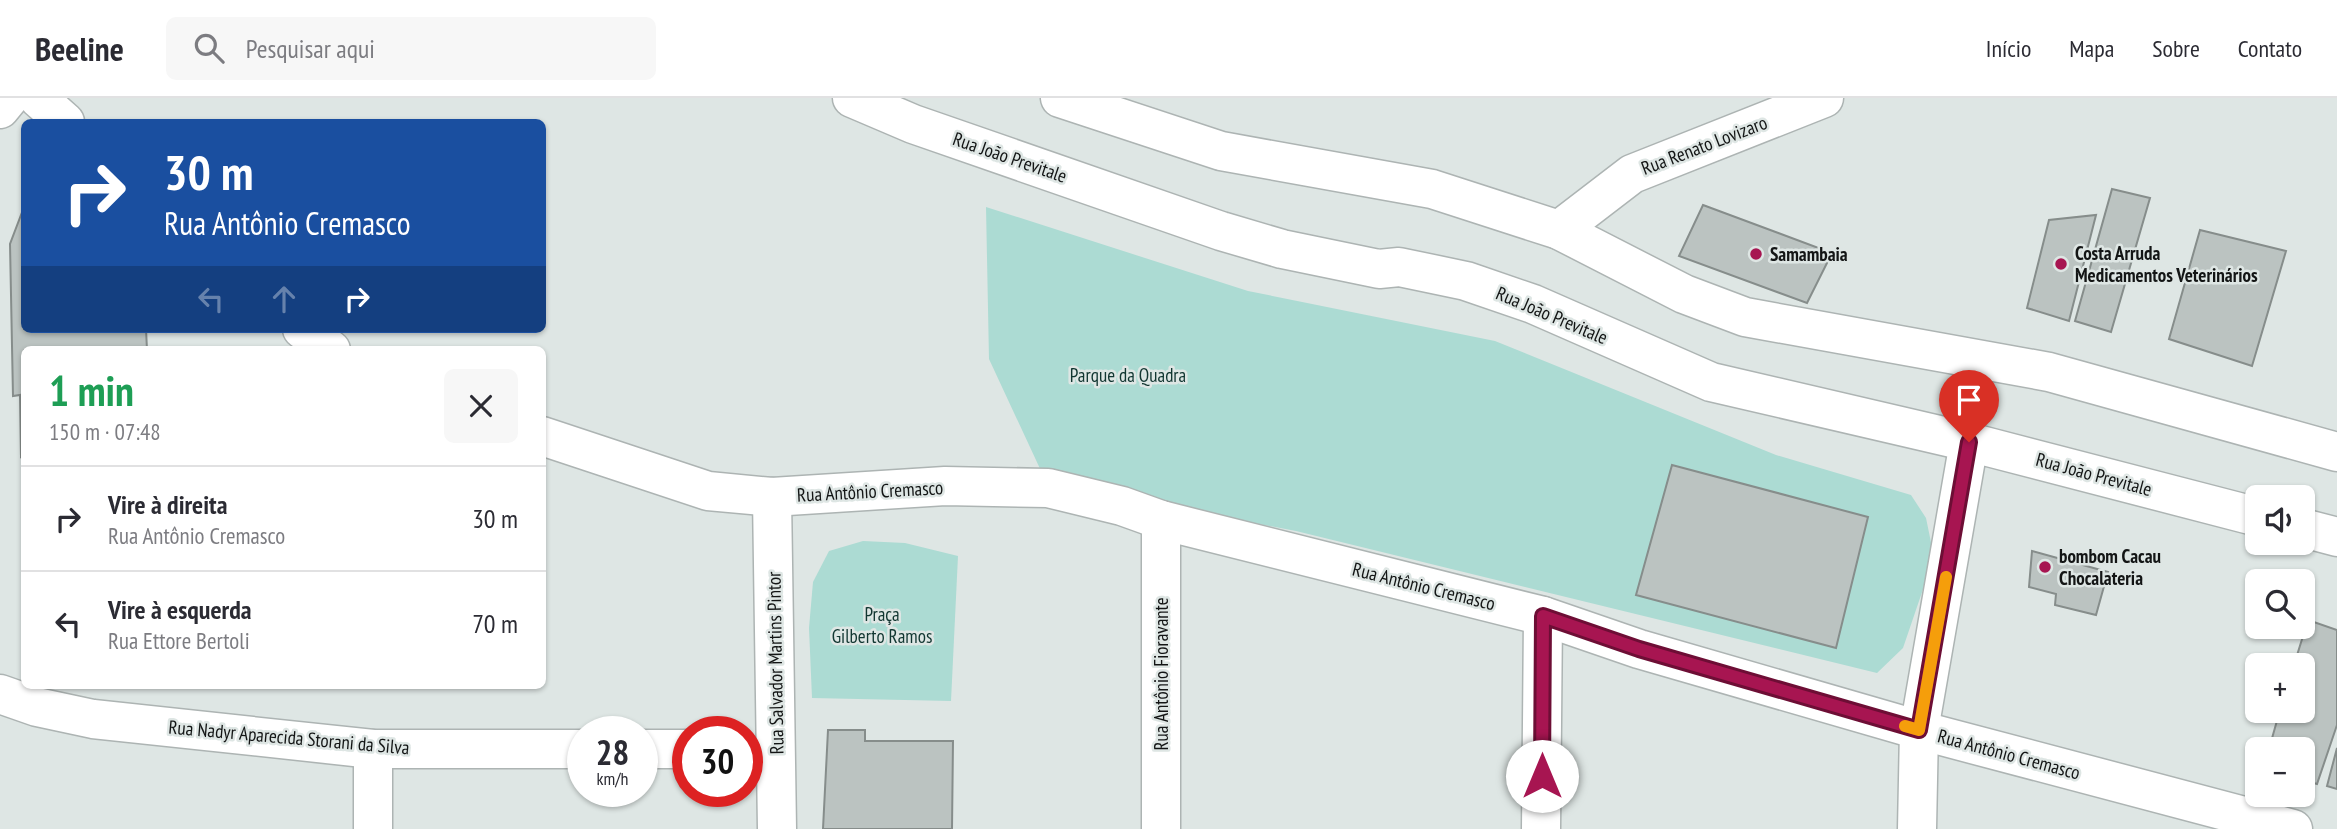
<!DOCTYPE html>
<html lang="pt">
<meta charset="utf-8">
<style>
:root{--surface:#fff;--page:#f7f7f7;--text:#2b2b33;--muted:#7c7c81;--line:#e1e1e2}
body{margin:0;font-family:"PT Sans Narrow",sans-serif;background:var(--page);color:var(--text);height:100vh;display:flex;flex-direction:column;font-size:26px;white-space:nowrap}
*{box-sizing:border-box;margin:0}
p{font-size:23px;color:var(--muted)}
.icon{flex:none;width:38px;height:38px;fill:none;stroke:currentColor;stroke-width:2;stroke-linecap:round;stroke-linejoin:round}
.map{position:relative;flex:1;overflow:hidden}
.panel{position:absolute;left:21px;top:248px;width:525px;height:343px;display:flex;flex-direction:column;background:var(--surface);border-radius:10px;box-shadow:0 2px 5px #0004}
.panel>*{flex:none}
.top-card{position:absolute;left:21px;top:21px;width:525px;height:214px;border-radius:10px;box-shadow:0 2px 5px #0004;background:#1a4fa0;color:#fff;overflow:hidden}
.tools{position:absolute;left:2245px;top:387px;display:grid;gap:14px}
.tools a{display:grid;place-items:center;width:70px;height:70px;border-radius:10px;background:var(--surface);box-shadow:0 2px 5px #0004;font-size:35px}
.speed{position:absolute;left:567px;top:618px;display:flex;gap:14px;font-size:35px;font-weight:700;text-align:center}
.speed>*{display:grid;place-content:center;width:91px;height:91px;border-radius:50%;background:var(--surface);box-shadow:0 2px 5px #0004;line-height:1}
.speed small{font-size:18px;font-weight:400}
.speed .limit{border:10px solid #d22;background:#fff;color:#111}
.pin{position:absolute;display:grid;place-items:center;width:60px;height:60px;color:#fff;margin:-72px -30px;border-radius:50% 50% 50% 0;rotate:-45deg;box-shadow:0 0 7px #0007}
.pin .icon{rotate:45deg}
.me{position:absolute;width:77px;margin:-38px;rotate:0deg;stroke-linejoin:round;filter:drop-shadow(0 0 5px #0008)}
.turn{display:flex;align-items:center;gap:24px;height:147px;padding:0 28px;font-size:32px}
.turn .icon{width:91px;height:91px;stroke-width:2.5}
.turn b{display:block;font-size:49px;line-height:60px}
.lanes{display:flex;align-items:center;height:66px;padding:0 28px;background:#0003;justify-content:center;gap:35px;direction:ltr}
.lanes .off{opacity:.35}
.round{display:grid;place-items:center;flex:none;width:74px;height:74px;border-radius:10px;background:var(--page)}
.head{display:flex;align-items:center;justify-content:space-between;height:119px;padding:0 28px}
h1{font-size:42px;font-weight:700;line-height:52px;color:#1e9e55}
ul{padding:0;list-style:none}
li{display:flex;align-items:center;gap:21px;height:105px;padding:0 28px;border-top:2px solid var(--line)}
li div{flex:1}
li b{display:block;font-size:26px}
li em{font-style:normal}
header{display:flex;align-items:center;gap:42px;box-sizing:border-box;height:98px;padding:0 35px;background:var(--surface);border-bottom:2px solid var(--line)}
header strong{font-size:33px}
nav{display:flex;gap:38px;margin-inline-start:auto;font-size:24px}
.search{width:490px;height:63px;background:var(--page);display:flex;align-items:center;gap:18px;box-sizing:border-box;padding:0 24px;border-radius:10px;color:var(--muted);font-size:26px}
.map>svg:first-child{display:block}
.green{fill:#acdbd3}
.building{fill:#bbc3c1;stroke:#868d8b;stroke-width:2}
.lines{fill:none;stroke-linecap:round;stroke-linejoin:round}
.minor-casing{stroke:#adb4b3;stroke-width:41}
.tertiary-casing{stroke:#adb4b3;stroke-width:41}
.secondary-casing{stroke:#adb4b3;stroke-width:41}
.minor{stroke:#fff;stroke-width:38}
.tertiary{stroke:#fff;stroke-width:38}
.secondary{stroke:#fff;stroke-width:38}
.route-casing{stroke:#6d0e35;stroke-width:18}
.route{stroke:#a71551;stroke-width:12}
.slow{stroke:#f59e0b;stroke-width:12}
.poi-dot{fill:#a71551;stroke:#dee6e4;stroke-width:2.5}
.labels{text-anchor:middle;stroke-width:5;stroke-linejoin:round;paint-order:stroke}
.street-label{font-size:19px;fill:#131515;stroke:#dee6e4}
.poi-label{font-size:19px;font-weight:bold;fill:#131515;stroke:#dee6e4;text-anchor:start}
.park-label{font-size:19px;fill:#113631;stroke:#dee6e4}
</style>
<header>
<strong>Beeline</strong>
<div class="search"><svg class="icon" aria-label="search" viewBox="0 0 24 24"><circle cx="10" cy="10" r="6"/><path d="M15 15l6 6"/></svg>Pesquisar aqui</div>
<nav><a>Início</a><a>Mapa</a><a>Sobre</a><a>Contato</a></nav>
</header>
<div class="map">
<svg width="2337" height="731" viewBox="0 0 2337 731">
<rect width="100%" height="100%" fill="#dee6e4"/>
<g class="green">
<path d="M986,109L1248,193L1495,243L1776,357L1911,397L1926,420L1934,459L1903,550L1877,575L1296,433L1148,405L1042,375L989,261Z"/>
<path d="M863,443L905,445L958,458L951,603L812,600L809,530L813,484L829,453Z"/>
</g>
<g class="building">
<path d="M2112,91L2150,100L2111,234L2075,223Z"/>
<path d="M1703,107L1832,155L1807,205L1679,158Z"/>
<path d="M24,109V231H146L147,252H24V358L21,359L20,297L13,298L10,146Z"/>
<path d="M2096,117L2069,223L2027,210L2049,122Z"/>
<path d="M2200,132L2286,153L2252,268L2169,241Z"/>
<path d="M1672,367L1868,419L1836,550L1636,497Z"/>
<path d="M2032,453L2108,474L2096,517L2055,507L2056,496L2029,489Z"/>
<path d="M2308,522L2337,532V627L2317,686L2303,682V651H2269L2280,612H2303V567H2294Z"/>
<path d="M828,632H865V643H953L952,731H823Z"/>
<path d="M2337,650V691L2327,688Z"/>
</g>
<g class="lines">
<g class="minor-casing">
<g id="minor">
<path d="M38,0L65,24"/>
<path d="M1559,132L1632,76L1824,0"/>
<path d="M302,231L331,252"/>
<path d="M542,338L708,393L772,399L945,388L1048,390L1122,408L1161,422L1543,518L1639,551L1919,632L2293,731"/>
<path d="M772,399L777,731"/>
<path d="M1161,422V731"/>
<path d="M0,596L37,609L93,621L373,651H583"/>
<path d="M642,651H688"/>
<path d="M373,731V651"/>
<path d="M1541,731L1543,518"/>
<path d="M1917,731L1919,632L1969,344"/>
</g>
</g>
<g class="tertiary-casing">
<path id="tertiary" d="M0,11L9,0"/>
</g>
<g class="secondary-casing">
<g id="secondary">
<path d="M852,0L913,26L1221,133L1282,151L1379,171L1399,169L1466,183L1533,206L1711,284L1969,344L2258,419"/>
<path d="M1060,0L1221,53L1432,91L1559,132L1684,196L1745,219L2049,274L2337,354"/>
<path d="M2303,430L2337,439"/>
</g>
</g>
<use href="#minor" class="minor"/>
<use href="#tertiary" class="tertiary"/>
<use href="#secondary" class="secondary"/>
</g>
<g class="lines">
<g class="route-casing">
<path id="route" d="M1542,678L1543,518L1639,551L1919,632L1969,344"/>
</g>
<use href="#route" class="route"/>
<path class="slow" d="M1905,628L1919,632L1946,479"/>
</g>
<g class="poi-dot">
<circle cx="1756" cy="156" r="7"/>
<circle cx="2061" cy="166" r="7"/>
<circle cx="2045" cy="469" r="7"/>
</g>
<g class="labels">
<g class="street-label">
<text transform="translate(1704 47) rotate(-21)" y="7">Rua Renato Lovizaro</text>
<text transform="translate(1010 59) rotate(19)" y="7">Rua João Previtale</text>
<text transform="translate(1552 217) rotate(23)" y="7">Rua João Previtale</text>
<text transform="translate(2094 376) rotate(15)" y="7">Rua João Previtale</text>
<text transform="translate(870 393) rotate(-3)" y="7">Rua Antônio Cremasco</text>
<text transform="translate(1424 488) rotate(14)" y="7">Rua Antônio Cremasco</text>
<text transform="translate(775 565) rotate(-91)" y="7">Rua Salvador Martins Pintor</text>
<text transform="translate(1161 576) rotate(-90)" y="7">Rua Antônio Fioravante</text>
<text transform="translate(289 639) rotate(5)" y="7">Rua Nadyr Aparecida Storani da Silva</text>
<text transform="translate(2009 656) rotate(15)" y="7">Rua Antônio Cremasco</text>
</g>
<g class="poi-label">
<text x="2075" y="162">Costa Arruda<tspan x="2075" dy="22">Medicamentos Veterinários</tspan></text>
<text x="1770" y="163">Samambaia</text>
<text x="2059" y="465">bombom Cacau<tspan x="2059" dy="22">Chocalateria</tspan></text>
</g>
<g class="park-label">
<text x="1128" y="284">Parque da Quadra</text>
<text x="882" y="523">Praça<tspan x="882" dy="22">Gilberto Ramos</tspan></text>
</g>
</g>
</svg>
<div class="tools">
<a><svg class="icon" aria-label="sound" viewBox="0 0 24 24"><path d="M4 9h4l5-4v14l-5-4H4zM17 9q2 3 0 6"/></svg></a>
<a><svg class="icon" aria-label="search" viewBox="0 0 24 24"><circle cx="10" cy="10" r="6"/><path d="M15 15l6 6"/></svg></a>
<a>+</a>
<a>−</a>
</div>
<div class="speed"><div>28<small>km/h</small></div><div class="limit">30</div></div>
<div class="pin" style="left:1969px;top:344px;background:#d93025"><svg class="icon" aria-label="arrive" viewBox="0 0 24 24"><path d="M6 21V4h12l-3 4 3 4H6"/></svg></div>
<svg class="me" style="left:1542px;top:678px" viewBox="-20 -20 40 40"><circle r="19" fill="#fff"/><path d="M0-13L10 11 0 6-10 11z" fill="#a71551"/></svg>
<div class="top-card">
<div class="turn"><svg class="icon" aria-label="right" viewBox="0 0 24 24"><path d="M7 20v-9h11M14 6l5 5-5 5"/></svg><div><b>30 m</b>Rua Antônio Cremasco</div></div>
<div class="lanes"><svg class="icon off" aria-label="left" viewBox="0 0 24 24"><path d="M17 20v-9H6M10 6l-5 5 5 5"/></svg><svg class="icon off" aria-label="ahead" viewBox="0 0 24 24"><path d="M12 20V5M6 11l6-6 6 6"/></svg><svg class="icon" aria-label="right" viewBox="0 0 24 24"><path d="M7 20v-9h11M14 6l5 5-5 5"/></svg></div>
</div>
<section class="panel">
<div class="head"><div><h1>1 min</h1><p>150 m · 07:48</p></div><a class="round"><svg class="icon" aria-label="close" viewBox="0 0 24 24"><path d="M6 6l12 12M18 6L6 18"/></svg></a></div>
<ul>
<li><svg class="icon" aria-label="right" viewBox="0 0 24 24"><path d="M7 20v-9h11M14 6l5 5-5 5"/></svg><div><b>Vire à direita</b><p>Rua Antônio Cremasco</p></div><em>30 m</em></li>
<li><svg class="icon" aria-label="left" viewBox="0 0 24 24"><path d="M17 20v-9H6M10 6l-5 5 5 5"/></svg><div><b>Vire à esquerda</b><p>Rua Ettore Bertoli</p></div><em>70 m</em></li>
</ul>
</section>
</div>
